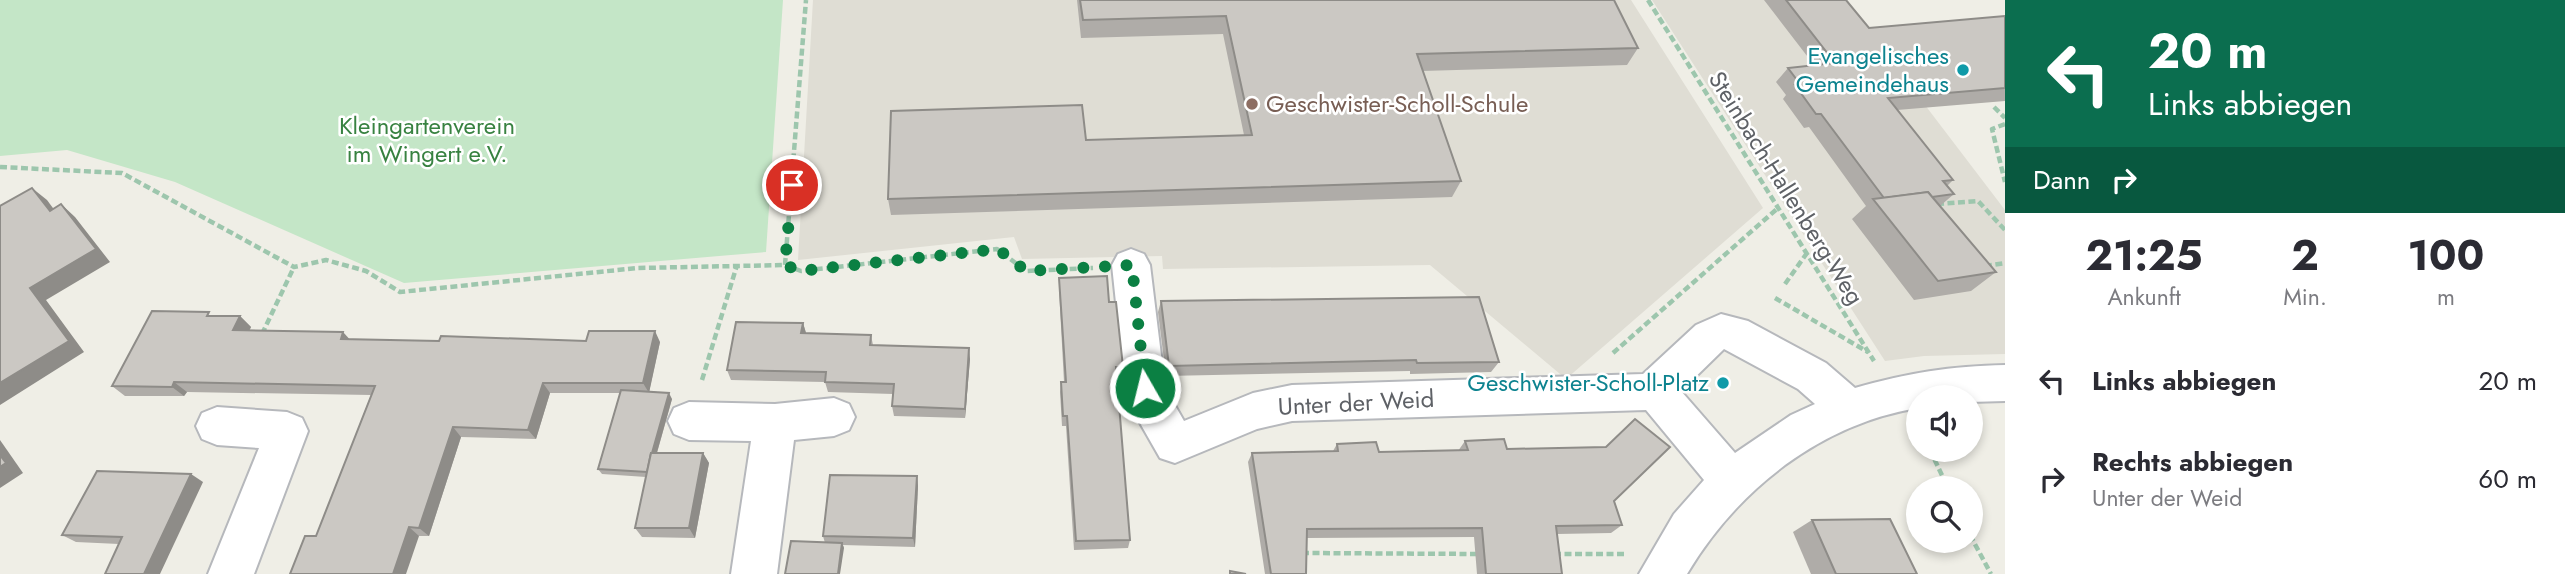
<!DOCTYPE html>
<html lang="de">
<style>
:root{--surface:#fff;--page:#f2f2f3;--text:#2b2b33;--muted:#7c7c81}
body{margin:0;font-family:Jost,sans-serif;background:var(--page);color:var(--text);height:100vh;display:flex;flex-direction:column;font-size:26px;white-space:nowrap}
*{box-sizing:border-box;margin:0}
p{font-size:23px;color:var(--muted)}
.icon{flex:none;width:38px;height:38px;fill:none;stroke:currentColor;stroke-width:2;stroke-linecap:round;stroke-linejoin:round}
.map{position:relative;flex:1;overflow:hidden}
.details{display:flex;flex-direction:column;background:var(--surface);width:560px}
.details>*{flex:none}
.guide{background:#0b6e4f;color:#fff;overflow:hidden}
.tools{position:absolute;left:1906px;top:385px;display:grid;gap:14px}
.tools a{display:grid;place-items:center;width:77px;height:77px;border-radius:50%;background:var(--surface);box-shadow:0 4px 10px #0003;font-size:35px}
.pin{position:absolute;display:grid;place-items:center;width:60px;height:60px;color:#fff;margin:-30px;border:4px solid #fff;border-radius:50%;box-shadow:0 2px 7px #0007}
.me{position:absolute;width:77px;margin:-38px;rotate:352deg;stroke-linejoin:round;filter:drop-shadow(0 0 5px #0008)}
.turn{display:flex;align-items:center;gap:24px;height:147px;padding:0 28px;font-size:32px}
.turn .icon{width:91px;height:91px;stroke-width:2.5}
.turn b{display:block;font-size:49px;line-height:60px}
.then{display:flex;align-items:center;height:66px;padding:0 28px;background:#0003;gap:14px;font-size:26px}
.eta{display:flex;justify-content:space-evenly;align-items:center;height:119px;text-align:center}
.eta b{font-size:42px;font-weight:700;line-height:49px}
ul{padding:0;list-style:none}
li{display:flex;align-items:center;gap:21px;height:98px;padding:0 28px}
li div{flex:1}
li b{display:block;font-size:26px}
li em{font-style:normal}
main{display:flex;flex:1;min-height:0}
.map>svg:first-child{display:block}
.education{fill:#dfddd4}
.green{fill:#c4e6c7}
.lines{fill:none;stroke-linecap:round;stroke-linejoin:round}
.minor-casing{stroke:#b6b8bc;stroke-width:4}
.path{stroke:#9dc6ad;stroke-width:4.5;stroke-dasharray:7 3.5;stroke-linecap:butt}
.minor{fill:#fff;fill-rule:evenodd}
.wall{fill:#afaca8}
.shaded-wall{fill:#8e8c88}
.building{fill:#cbc8c3;stroke:#8e8c88;stroke-width:2}
.route{stroke:#0b8043;stroke-width:12;stroke-dasharray:0 21.6}
.culture-dot{fill:#0f9aa8;stroke:#fff;stroke-width:2.5}
.education-dot{fill:#8d6e63;stroke:#fff;stroke-width:2.5}
.labels{text-anchor:middle;stroke-width:5;stroke-linejoin:round;paint-order:stroke}
.culture-label{font-size:24px;fill:#0d838f;stroke:#fff;text-anchor:end}
.education-label{font-size:24px;fill:#785e54;stroke:#fff;text-anchor:start}
.park-label{font-size:24px;fill:#388241;stroke:#fff}
.street-label{font-size:24px;fill:#5e6166;stroke:#fff}
</style>
<main>
<div class="map">
<svg width="2005" height="574" viewBox="0 0 2005 574">
<rect width="100%" height="100%" fill="#efeee6"/>
<g class="education">
<path d="M813,0H1631L1763,208L1566,379L1430,265L1163,269L1162,256L1022,259L1014,237L798,260Z"/>
<path d="M1652,0H1845L2005,210V354L1924,356L1885,361Z"/>
</g>
<path class="green" d="M0,0H783L766,252L404,283L175,182L67,150L0,156Z"/>
<g class="lines">
<g class="minor-casing">
<g id="minor">
<path d="M1131,249L1144,254L1150,265L1165,388L1184,421L1253,393L1292,385L1643,374L1696,325L1721,314L1748,321L1826,363L1855,388C1907,373 1951,366 2005,365V401L1970,402V397H1918V408C1820,424 1737,490 1687,574H1639L1674,514L1704,480L1646,410L1292,421L1257,429L1175,463L1160,458L1136,416L1125,388L1112,265L1118,254ZM1724,349L1798,389L1815,404L1791,415L1735,453L1681,391Z"/>
<path d="M834,398L849,404L855,417L849,430L834,436L794,440L777,574H731L751,441L689,440L674,434L668,421L674,408L689,402L775,404Z"/>
<path d="M217,407L287,412L302,418L308,431L254,574H208L259,448L217,445L202,439L196,426L202,413Z"/>
</g>
</g>
<g class="path">
<path d="M1648,0L1874,361"/>
<path d="M1994,107L2005,118"/>
<path d="M2005,124L1992,129L2005,182"/>
<path d="M0,167L122,173L294,267L326,260L366,271L400,292L638,268L785,265L801,271L997,249L1026,271L1093,268"/>
<path d="M1937,204L1978,201L2005,230"/>
<path d="M785,265L806,0"/>
<path d="M1985,266L2005,263"/>
<path d="M1785,284L1807,253"/>
<path d="M1775,298L1868,352"/>
<path d="M262,334L294,267"/>
<path d="M1613,353L1778,208"/>
<path d="M702,380L737,265"/>
<path d="M1930,450L1948,488"/>
<path d="M1970,535L1991,574"/>
<path d="M1302,553L1479,554"/>
<path d="M1554,554H1626"/>
</g>
<use href="#minor" class="minor"/>
</g>
<g class="wall">
<path d="M1077,0H1614L1638,48L1627,65L1422,71L1461,181L1452,197L891,215L888,199L1086,140L1244,135L1223,34L1081,38Z"/>
<path d="M1764,0H1846L1869,28L2005,16V101L1897,110L1953,180L1947,186L1954,194L1940,206L1996,272L1971,291L1914,300L1852,219L1866,206L1809,127L1804,128L1783,99L1786,95L1776,82L1788,68L1814,65Z"/>
<path d="M1059,278L1109,302L1123,367L1121,377L1117,378L1130,540L1128,548L1074,550L1066,426H1062L1060,392L1061,382H1064L1059,289Z"/>
<path d="M1161,301L1499,362L1491,372L1410,374V371L1166,376L1158,312Z"/>
<path d="M214,316H240L251,327L249,331L350,339L439,341L660,342L649,392L672,399L657,453H703L709,463L695,538L642,537L635,528L646,477L602,474L598,469L620,393H550L536,439L461,437L429,536H316L371,395L187,392L184,396H125L112,386Z"/>
<path d="M803,323L806,333L871,335L873,345L970,359L965,418L894,416L892,406L893,394L828,392L825,382L731,380L727,370Z"/>
<path d="M1465,441L1507,449L1614,501L1622,525L1611,533L1557,534L1562,574H1477L1474,537L1307,538L1306,574H1265L1248,462L1252,453L1333,451L1337,444L1379,452L1458,451Z"/>
<path d="M917,476L918,486L915,547L843,545L844,548L825,543L823,536Z"/>
<path d="M203,482L119,544L76,542L62,535Z"/>
<path d="M1812,520L1917,574H1811L1793,532Z"/>
</g>
<g class="shaded-wall">
<path d="M32,188L47,200L64,223L50,211Z"/>
<path d="M61,204L75,217L110,262L46,300L84,352L0,405V383L30,288Z"/>
<path d="M240,316L251,327L244,341L233,330Z"/>
<path d="M803,323L806,333H801Z"/>
<path d="M655,331L660,342L649,393L643,383Z"/>
<path d="M343,332L353,343L341,339Z"/>
<path d="M969,348L970,359L965,418V409Z"/>
<path d="M174,382L187,392L184,396L172,387Z"/>
<path d="M543,383L550,393L536,439L528,430Z"/>
<path d="M669,393L672,399L650,477L647,472Z"/>
<path d="M453,427L461,437L429,536L419,528Z"/>
<path d="M0,440L23,473L0,488Z"/>
<path d="M703,453L709,463L695,538L689,528Z"/>
<path d="M191,474L203,482L160,574H144Z"/>
<path d="M917,476L918,486L915,547L913,538Z"/>
<path d="M409,527L419,536L406,574H393Z"/>
<path d="M842,543L844,548L840,574H838Z"/>
</g>
<g class="building">
<path d="M1080,0H1614L1638,48L1417,54L1461,181L888,199L891,111L1082,105L1086,140L1252,135L1226,16L1083,20Z"/>
<path d="M1786,0H1846L1869,28L2005,16V88L1888,98L1953,180L1943,181L1954,194L1932,197L1928,192L1884,198L1821,114H1816L1795,85L1800,84L1788,68L1835,63Z"/>
<path d="M32,188L50,211L61,204L96,249L30,288L69,341L0,383V206Z"/>
<path d="M1928,192L1996,272L1938,281L1873,199Z"/>
<path d="M1107,276L1109,302H1116L1123,367H1116L1130,540L1076,541L1067,416H1063L1061,382H1066L1059,278Z"/>
<path d="M1479,297L1499,362L1417,363L1416,360L1169,366L1161,301Z"/>
<path d="M152,311L209,312L207,316H240L233,330L343,332L341,339L439,341L441,336L586,341L589,331H655L643,383H543L528,430L453,427L419,528L409,527L393,574H290L305,536H316L375,386L174,382L172,387L112,386Z"/>
<path d="M736,322L803,323L801,333L871,335L870,345L969,348L965,409L892,406L894,384L825,382L826,372L727,370Z"/>
<path d="M621,390L669,393L652,453H651L647,472L598,469Z"/>
<path d="M1635,419L1670,447L1614,501L1622,525L1556,526L1562,574H1486L1482,528L1307,529L1306,574H1271L1252,453L1338,451L1337,444L1376,442L1379,452L1468,450L1465,441L1504,439L1507,449L1606,447Z"/>
<path d="M651,453H703L689,528H635Z"/>
<path d="M0,455L6,463L0,467Z"/>
<path d="M97,471L191,474L144,574H105L122,537L62,535Z"/>
<path d="M830,475L917,476L913,538L823,536Z"/>
<path d="M1890,519L1917,574H1836L1812,520Z"/>
<path d="M791,541L842,543L838,574H785Z"/>
<path d="M1230,571L1246,574H1230Z"/>
</g>
<g class="lines">
<path class="route" d="M792,185L785,265L800,271L998,249L1026,271L1132,265L1145,388"/>
</g>
<g class="culture-dot">
<circle cx="1963" cy="70" r="7"/>
<circle cx="1723" cy="383" r="7"/>
</g>
<circle class="education-dot" cx="1252" cy="104" r="7"/>
<g class="labels">
<g class="culture-label">
<text x="1949" y="64">Evangelisches<tspan x="1949" dy="28">Gemeindehaus</tspan></text>
<text x="1709" y="391">Geschwister-Scholl-Platz</text>
</g>
<g class="education-label">
<text x="1266" y="112">Geschwister-Scholl-Schule</text>
</g>
<g class="park-label">
<text x="427" y="134">Kleingartenverein<tspan x="427" dy="28">im Wingert e.V.</tspan></text>
</g>
<g class="street-label">
<text transform="translate(1786 188) rotate(58)" y="8">Steinbach-Hallenberg-Weg</text>
<text transform="translate(1356 403) rotate(-3)" y="8">Unter der Weid</text>
</g>
</g>
</svg>
<div class="tools">
<a><svg class="icon" aria-label="sound" viewBox="0 0 24 24"><path d="M4 9h4l5-4v14l-5-4H4zM17 9q2 3 0 6"/></svg></a>
<a><svg class="icon" aria-label="search" viewBox="0 0 24 24"><circle cx="10" cy="10" r="6"/><path d="M15 15l6 6"/></svg></a>
</div>
<div class="pin" style="left:792px;top:185px;background:#d93025"><svg class="icon" aria-label="arrive" viewBox="0 0 24 24"><path d="M6 21V4h12l-3 4 3 4H6"/></svg></div>
<svg class="me" style="left:1145px;top:388px" viewBox="-20 -20 40 40"><circle r="17" fill="#0b8043" stroke="#fff" stroke-width="3"/><path d="M0-11L8 9 0 5-8 9z" fill="#fff"/></svg>
</div>
<section class="details">
<div class="guide">
<div class="turn"><svg class="icon" aria-label="left" viewBox="0 0 24 24"><path d="M17 20v-9H6M10 6l-5 5 5 5"/></svg><div><b>20 m</b>Links abbiegen</div></div>
<div class="then">Dann<svg class="icon" aria-label="right" viewBox="0 0 24 24"><path d="M7 20v-9h11M14 6l5 5-5 5"/></svg></div>
</div>
<div class="eta">
<div><b>21:25</b><p>Ankunft</p></div>
<div><b>2</b><p>Min.</p></div>
<div><b>100</b><p>m</p></div>
</div>
<ul>
<li><svg class="icon" aria-label="left" viewBox="0 0 24 24"><path d="M17 20v-9H6M10 6l-5 5 5 5"/></svg><div><b>Links abbiegen</b></div><em>20 m</em></li>
<li><svg class="icon" aria-label="right" viewBox="0 0 24 24"><path d="M7 20v-9h11M14 6l5 5-5 5"/></svg><div><b>Rechts abbiegen</b><p>Unter der Weid</p></div><em>60 m</em></li>
</ul>
</section>
</main>
